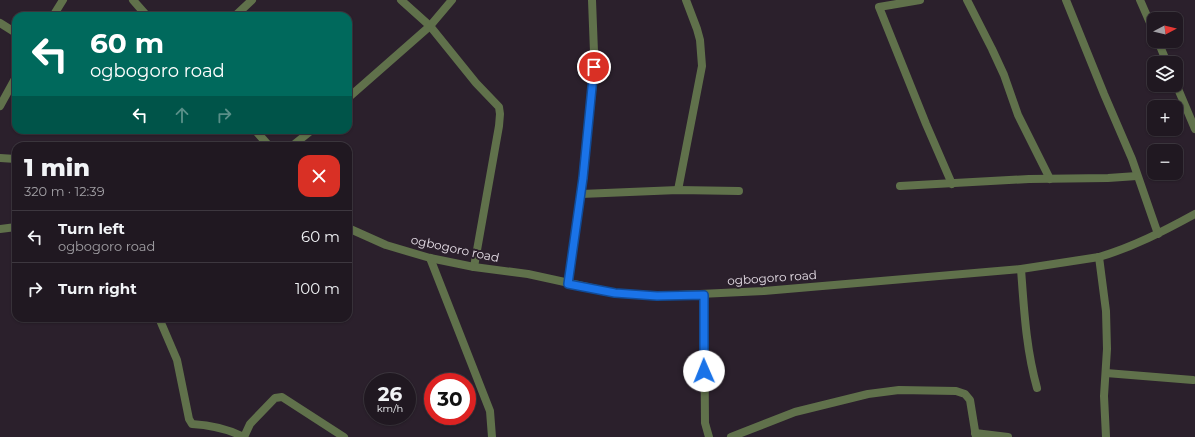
<!DOCTYPE html>
<meta charset="utf-8">
<style>
:root{--surface:#201821;--page:#2d252e;--text:#f1f3f6;--muted:#a2a0a5;--line:#3d373f}
body{margin:0;font-family:Montserrat,sans-serif;background:var(--page);color:var(--text);height:100vh;display:flex;flex-direction:column;font-size:15px;white-space:nowrap}
*{box-sizing:border-box;margin:0}
p{font-size:13px;color:var(--muted)}
.icon{flex:none;width:22px;height:22px;fill:none;stroke:currentColor;stroke-width:2;stroke-linecap:round;stroke-linejoin:round}
.map{position:relative;flex:1;overflow:hidden}
.details{position:absolute;left:12px;top:142px;width:340px;height:180px;display:flex;flex-direction:column;background:var(--surface);border-radius:12px;box-shadow:0 1px 3px #0004,0 0 0 1px var(--line)}
.details>*{flex:none}
.banner{position:absolute;left:12px;top:12px;width:340px;height:122px;border-radius:12px;box-shadow:0 1px 3px #0004,0 0 0 1px var(--line);background:#00695c;color:#fff;overflow:hidden}
.needle{width:26px;rotate:83deg}
.tools{position:absolute;left:1147px;top:12px;display:grid;gap:8px}
.tools a{display:grid;place-items:center;width:36px;height:36px;border-radius:8px;background:var(--surface);box-shadow:0 1px 3px #0004,0 0 0 1px var(--line);font-size:20px}
.speed{position:absolute;left:364px;top:373px;display:flex;gap:8px;font-size:20px;font-weight:700;text-align:center}
.speed>*{display:grid;place-content:center;width:52px;height:52px;border-radius:50%;background:var(--surface);box-shadow:0 1px 3px #0004,0 0 0 1px var(--line);line-height:1}
.speed small{font-size:10px;font-weight:400}
.speed .limit{border:6px solid #d22;background:#fff;color:#111}
.pin{position:absolute;display:grid;place-items:center;width:34px;height:34px;color:#fff;margin:-17px;border:2px solid #fff;border-radius:50%;box-shadow:0 1px 4px #0007}
.me{position:absolute;width:44px;margin:-22px;rotate:359deg;stroke-linejoin:round;filter:drop-shadow(0 0 3px #0008)}
.turn{display:flex;align-items:center;gap:14px;height:84px;padding:0 12px;font-size:18px}
.turn .icon{width:52px;height:52px;stroke-width:2.5}
.turn b{display:block;font-size:28px;line-height:34px}
.lanes{display:flex;align-items:center;height:38px;padding:0 12px;background:#0003;justify-content:center;gap:20px;direction:ltr}
.lanes .off{opacity:.35}
.round{display:grid;place-items:center;flex:none;width:42px;height:42px;border-radius:12px;background:var(--page)}
.overview{display:flex;align-items:center;justify-content:space-between;height:68px;padding:0 12px}
h1{font-size:24px;font-weight:800;line-height:30px}
ul{padding:0;list-style:none}
li{display:flex;align-items:center;gap:12px;height:52px;padding:0 12px;border-top:1px solid var(--line)}
li div{flex:1}
li b{display:block;font-size:15px}
li em{font-style:normal}
.map>svg:first-child{display:block}
.lines{fill:none;stroke-linecap:round;stroke-linejoin:round}
.minor{stroke:#60714b;stroke-width:8}
.tertiary{stroke:#60714b;stroke-width:8}
.route-casing{stroke:#114b97;stroke-width:10}
.route{stroke:#1a73e8;stroke-width:7}
.labels{text-anchor:middle;stroke-width:4;stroke-linejoin:round;paint-order:stroke}
.street-label{font-size:12px;fill:#e8e0e9;stroke:#2b202c}
</style>
<div class="map">
<svg width="1195" height="437" viewBox="0 0 1195 437">
<rect width="100%" height="100%" fill="#2b202c"/>
<g class="lines">
<g class="minor">
<path d="M133,0L147,16"/>
<path d="M401,0L430,26L476,83L499,107L500,114L499,126L474,267"/>
<path d="M920,0L879,7L926,124L952,184"/>
<path d="M967,0L992,49L1004,75L1018,115L1050,179"/>
<path d="M1066,0L1104,94L1132,159L1158,234"/>
<path d="M1140,0L1154,32"/>
<path d="M53,16L63,0"/>
<path d="M235,16L252,0"/>
<path d="M0,23L16,33"/>
<path d="M1158,41L1167,63"/>
<path d="M1176,84L1195,129"/>
<path d="M348,98L430,26L452,0"/>
<path d="M0,106L16,77"/>
<path d="M255,130L269,146"/>
<path d="M292,146L312,130"/>
<path d="M0,158L16,159"/>
<path d="M900,186L1029,179L1108,178L1137,176"/>
<path d="M678,190L702,66L700,40L697,29L686,0"/>
<path d="M581,194L678,190L739,191"/>
<path d="M1099,257L1106,311L1107,349L1104,396L1106,437"/>
<path d="M430,258L490,411L492,437"/>
<path d="M1021,269C1024,309 1026,349 1037,388"/>
<path d="M568,283L581,194L593,82L594,52L592,0"/>
<path d="M704,295L705,423L709,437"/>
<path d="M159,318L177,360L189,419L192,424C210,425 228,429 244,437"/>
<path d="M1106,373L1193,380"/>
<path d="M975,433L1008,437"/>
<path d="M244,437L250,424L275,398L282,397L344,437"/>
<path d="M731,437L795,412L868,394L899,390L956,391L965,394L970,400L976,437"/>
</g>
<g class="tertiary">
<path d="M348,228L386,245L430,258L474,267L528,274L615,293L657,296L764,291L1021,269L1099,257C1133,247 1164,231 1195,214"/>
<path d="M0,229L16,227"/>
</g>
</g>
<g class="lines">
<g class="route-casing">
<path id="route" d="M594,67L583,178L568,284L615,293L657,296L704,295V371"/>
</g>
<use href="#route" class="route"/>
</g>
<g class="labels">
<g class="street-label">
<text transform="translate(455 249) rotate(12)" y="4">ogbogoro road</text>
<text transform="translate(772 278) rotate(-4)" y="4">ogbogoro road</text>
</g>
</g>
</svg>
<div class="tools">
<a><svg class="needle" viewBox="-14 -14 28 28"><path d="M0-13l5 13h-10z" fill="#e53935"/><path d="M0 13l5-13h-10z" fill="#a2a0a5"/></svg></a>
<a><svg class="icon" aria-label="layers" viewBox="0 0 24 24"><path d="M12 4l9 5-9 5-9-5zM3 14l9 5 9-5"/></svg></a>
<a>+</a>
<a>−</a>
</div>
<div class="speed"><div>26<small>km/h</small></div><div class="limit">30</div></div>
<div class="pin" style="left:594px;top:67px;background:#d93025"><svg class="icon" aria-label="arrive" viewBox="0 0 24 24"><path d="M6 21V4h12l-3 4 3 4H6"/></svg></div>
<svg class="me" style="left:704px;top:371px" viewBox="-20 -20 40 40"><circle r="19" fill="#fff"/><path d="M0-13L10 11 0 6-10 11z" fill="#1a73e8"/></svg>
<div class="banner">
<div class="turn"><svg class="icon" aria-label="left" viewBox="0 0 24 24"><path d="M17 20v-9H6M10 6l-5 5 5 5"/></svg><div><b>60 m</b>ogbogoro road</div></div>
<div class="lanes"><svg class="icon" aria-label="left" viewBox="0 0 24 24"><path d="M17 20v-9H6M10 6l-5 5 5 5"/></svg><svg class="icon off" aria-label="ahead" viewBox="0 0 24 24"><path d="M12 20V5M6 11l6-6 6 6"/></svg><svg class="icon off" aria-label="right" viewBox="0 0 24 24"><path d="M7 20v-9h11M14 6l5 5-5 5"/></svg></div>
</div>
<section class="details">
<div class="overview"><div><h1>1 min</h1><p>320 m · 12:39</p></div><a class="round" style="background:#d93025;color:#fff"><svg class="icon" aria-label="close" viewBox="0 0 24 24"><path d="M6 6l12 12M18 6L6 18"/></svg></a></div>
<ul>
<li><svg class="icon" aria-label="left" viewBox="0 0 24 24"><path d="M17 20v-9H6M10 6l-5 5 5 5"/></svg><div><b>Turn left</b><p>ogbogoro road</p></div><em>60 m</em></li>
<li><svg class="icon" aria-label="right" viewBox="0 0 24 24"><path d="M7 20v-9h11M14 6l5 5-5 5"/></svg><div><b>Turn right</b></div><em>100 m</em></li>
</ul>
</section>
</div>
